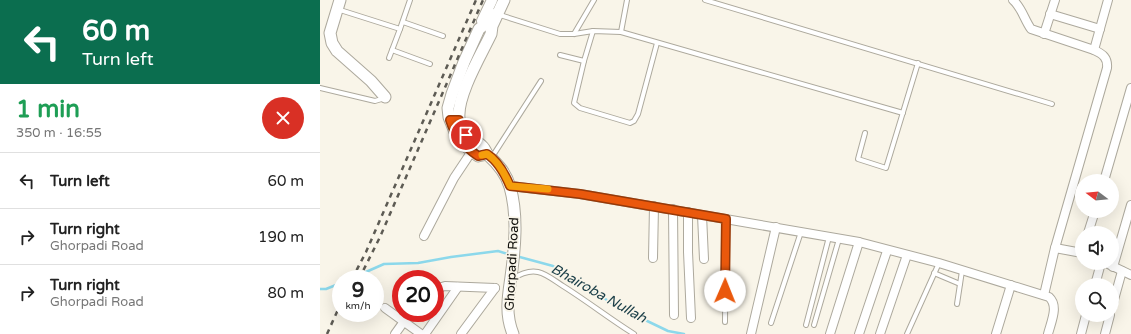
<!DOCTYPE html>
<meta charset="utf-8">
<style>
:root{--surface:#fff;--page:#f2f2f2;--text:#222;--muted:#767676;--line:#e0e0e0}
body{margin:0;font-family:"Varela Round",sans-serif;background:var(--page);color:var(--text);height:100vh;display:flex;flex-direction:column;font-size:15px;white-space:nowrap}
*{box-sizing:border-box;margin:0}
p{font-size:13px;color:var(--muted)}
.icon{flex:none;width:22px;height:22px;fill:none;stroke:currentColor;stroke-width:2;stroke-linecap:round;stroke-linejoin:round}
.map{position:relative;flex:1;overflow:hidden}
.panel{display:flex;flex-direction:column;background:var(--surface);width:320px}
.panel>*{flex:none}
.top-card{background:#0b6e4f;color:#fff;overflow:hidden}
.needle{width:26px;rotate:286deg}
.tools{position:absolute;left:755px;top:174px;display:grid;gap:8px}
.tools a{display:grid;place-items:center;width:44px;height:44px;border-radius:50%;background:var(--surface);box-shadow:0 4px 16px #0002;font-size:20px}
.speed{position:absolute;left:12px;top:270px;display:flex;gap:8px;font-size:20px;font-weight:700;text-align:center}
.speed>*{display:grid;place-content:center;width:52px;height:52px;border-radius:50%;background:var(--surface);box-shadow:0 4px 16px #0002;line-height:1}
.speed small{font-size:10px;font-weight:400}
.speed .limit{border:6px solid #d22;background:#fff;color:#111}
.pin{position:absolute;display:grid;place-items:center;width:34px;height:34px;color:#fff;margin:-17px;border:2px solid #fff;border-radius:50%;box-shadow:0 1px 4px #0007}
.me{position:absolute;width:44px;margin:-22px;rotate:1deg;stroke-linejoin:round;filter:drop-shadow(0 0 3px #0008)}
.turn{display:flex;align-items:center;gap:14px;height:84px;padding:0 16px;font-size:18px}
.turn .icon{width:52px;height:52px;stroke-width:2.5}
.turn b{display:block;font-size:28px;line-height:34px}
.round{display:grid;place-items:center;flex:none;width:42px;height:42px;border-radius:21px;background:var(--page)}
.head{display:flex;align-items:center;justify-content:space-between;height:68px;padding:0 16px}
h1{font-size:24px;font-weight:700;line-height:30px;color:#1e9e55}
ul{padding:0;list-style:none}
li{display:flex;align-items:center;gap:12px;height:56px;padding:0 16px;border-top:1px solid var(--line)}
li div{flex:1}
li b{display:block;font-size:15px}
li em{font-style:normal}
main{display:flex;flex:1;min-height:0}
.map>svg:first-child{display:block}
.lines{fill:none;stroke-linecap:round;stroke-linejoin:round}
.stream{stroke:#8cd8eb;stroke-width:2.5}
.service-casing{stroke:#ada99d;stroke-width:6}
.minor-casing{stroke:#ada99d;stroke-width:10}
.tertiary-casing{stroke:#ada99d;stroke-width:12}
.secondary-casing{stroke:#ada99d;stroke-width:13}
.service{stroke:#fff;stroke-width:4}
.minor{stroke:#fff;stroke-width:8}
.tertiary{stroke:#fff;stroke-width:10}
.secondary{stroke:#fff;stroke-width:11}
.rail{stroke:#5d5b54;stroke-width:2.5;stroke-dasharray:5 5;stroke-linecap:butt}
.route-casing{stroke:#983908;stroke-width:10}
.route{stroke:#ea580c;stroke-width:7}
.slow{stroke:#f59e0b;stroke-width:7}
.labels{text-anchor:middle;stroke-width:3.5;stroke-linejoin:round;paint-order:stroke}
.street-label{font-size:13px;fill:#11100c;stroke:#f9f5e9}
.water-label{font-size:14px;font-style:italic;fill:#1a3e47;stroke:#f9f5e9}
</style>
<main>
<section class="panel">
<div class="top-card">
<div class="turn"><svg class="icon" aria-label="left" viewBox="0 0 24 24"><path d="M17 20v-9H6M10 6l-5 5 5 5"/></svg><div><b>60 m</b>Turn left</div></div>
</div>
<div class="head"><div><h1>1 min</h1><p>350 m · 16:55</p></div><a class="round" style="background:#d93025;color:#fff"><svg class="icon" aria-label="close" viewBox="0 0 24 24"><path d="M6 6l12 12M18 6L6 18"/></svg></a></div>
<ul>
<li><svg class="icon" aria-label="left" viewBox="0 0 24 24"><path d="M17 20v-9H6M10 6l-5 5 5 5"/></svg><div><b>Turn left</b></div><em>60 m</em></li>
<li><svg class="icon" aria-label="right" viewBox="0 0 24 24"><path d="M7 20v-9h11M14 6l5 5-5 5"/></svg><div><b>Turn right</b><p>Ghorpadi Road</p></div><em>190 m</em></li>
<li><svg class="icon" aria-label="right" viewBox="0 0 24 24"><path d="M7 20v-9h11M14 6l5 5-5 5"/></svg><div><b>Turn right</b><p>Ghorpadi Road</p></div><em>80 m</em></li>
</ul>
</section>
<div class="map">
<svg width="811" height="334" viewBox="0 0 811 334">
<rect width="100%" height="100%" fill="#f9f5e9"/>
<g class="lines">
<g class="stream">
<path d="M196,256L233,266L298,307L348,331L364,334"/>
<path d="M30,279L64,264L98,263L131,257L178,251L191,255"/>
<path d="M0,289H6L21,283"/>
</g>
<g class="service-casing">
<g id="service">
<path d="M385,0L732,104"/>
<path d="M17,9L80,29L90,0"/>
<path d="M180,15L240,34H254L273,31L301,32L583,113"/>
<path d="M83,22L123,36"/>
<path d="M273,31L264,61L254,103L260,108L310,123L314,121L318,114L337,43"/>
<path d="M301,32L307,0"/>
<path d="M254,34L274,0"/>
<path d="M72,50L110,64"/>
<path d="M240,55L264,61"/>
<path d="M69,58L80,29"/>
<path d="M0,88L55,101L65,98"/>
<path d="M545,133L538,159L566,168L598,63"/>
<path d="M172,157L221,81"/>
<path d="M614,273L640,284"/>
<path d="M192,279C200,274 209,270 218,272C227,274 235,281 243,286C267,301 290,319 314,334"/>
<path d="M637,304L642,271"/>
<path d="M405,322L406,219"/>
<path d="M451,323L481,232"/>
<path d="M486,325L509,237"/>
<path d="M494,325L519,239"/>
<path d="M587,334L619,263"/>
</g>
</g>
<g class="minor-casing">
<g id="minor">
<path d="M693,0C702,8 704,19 711,29L774,50C783,54 788,58 787,68L735,248L724,295"/>
<path d="M730,14L780,29"/>
<path d="M724,34L735,0"/>
<path d="M774,50L788,0"/>
<path d="M784,181L811,88"/>
<path d="M190,186L260,194L539,242L619,263L729,297C739,306 731,322 728,334"/>
<path d="M353,209L354,315"/>
<path d="M368,212V252L371,318"/>
<path d="M382,215L384,259"/>
<path d="M768,233L775,211"/>
<path d="M104,236L134,178L152,151"/>
<path d="M735,248L762,253"/>
<path d="M333,258L334,206"/>
<path d="M786,263L811,275"/>
<path d="M793,267L811,205"/>
<path d="M775,285L781,263"/>
<path d="M115,289L125,286L175,288"/>
<path d="M792,307L802,271"/>
<path d="M65,308L101,334"/>
<path d="M75,334L90,313"/>
<path d="M105,334L138,287"/>
<path d="M141,334L175,288"/>
<path d="M431,334L456,227"/>
<path d="M510,334L539,242"/>
<path d="M539,334L567,251"/>
<path d="M560,334L587,255"/>
<path d="M676,334L691,285"/>
<path d="M761,334L766,315"/>
<path d="M785,334L790,315"/>
</g>
</g>
<g class="tertiary-casing">
<path id="tertiary" d="M162,21L172,0"/>
</g>
<g class="secondary-casing">
<g id="secondary">
<path d="M20,0L10,33L12,43L17,51L51,81L65,97"/>
<path d="M184,0L172,26L171,34C161,55 137,95 139,118C140,137 153,136 163,147C165,149 166,153 168,155C178,164 186,173 190,187C198,215 195,248 191,277C188,297 185,314 193,334"/>
<path d="M167,154L158,156L144,145L137,137L129,117L128,108L132,94L144,62L159,29L168,22L171,14"/>
</g>
</g>
<use href="#service" class="service"/>
<use href="#minor" class="minor"/>
<use href="#tertiary" class="tertiary"/>
<use href="#secondary" class="secondary"/>
<g class="rail">
<path d="M32,279L46,252L156,0"/>
<path d="M39,279L60,237L163,0"/>
<path d="M7,334L21,303"/>
</g>
</g>
<g class="lines">
<g class="route-casing">
<path id="route" d="M146,135L141,129L139,120H130C135,136 144,146 158,156L167,154C178,161 185,174 190,186L260,194L406,219L405,291"/>
</g>
<use href="#route" class="route"/>
<path class="slow" d="M162,155L167,154C178,161 185,174 190,186L228,189"/>
</g>
<g class="labels">
<g class="street-label">
<text transform="translate(191 264) rotate(-87)" y="5">Ghorpadi Road</text>
</g>
<g class="water-label">
<text transform="translate(279 293) rotate(29)" y="5">Bhairoba Nullah</text>
</g>
</g>
</svg>
<div class="tools">
<a><svg class="needle" viewBox="-14 -14 28 28"><path d="M0-13l5 13h-10z" fill="#e53935"/><path d="M0 13l5-13h-10z" fill="#767676"/></svg></a>
<a><svg class="icon" aria-label="sound" viewBox="0 0 24 24"><path d="M4 9h4l5-4v14l-5-4H4zM17 9q2 3 0 6"/></svg></a>
<a><svg class="icon" aria-label="search" viewBox="0 0 24 24"><circle cx="10" cy="10" r="6"/><path d="M15 15l6 6"/></svg></a>
</div>
<div class="speed"><div>9<small>km/h</small></div><div class="limit">20</div></div>
<div class="pin" style="left:146px;top:135px;background:#d93025"><svg class="icon" aria-label="arrive" viewBox="0 0 24 24"><path d="M6 21V4h12l-3 4 3 4H6"/></svg></div>
<svg class="me" style="left:405px;top:291px" viewBox="-20 -20 40 40"><circle r="19" fill="#fff"/><path d="M0-13L10 11 0 6-10 11z" fill="#ea580c"/></svg>
</div>
</main>
